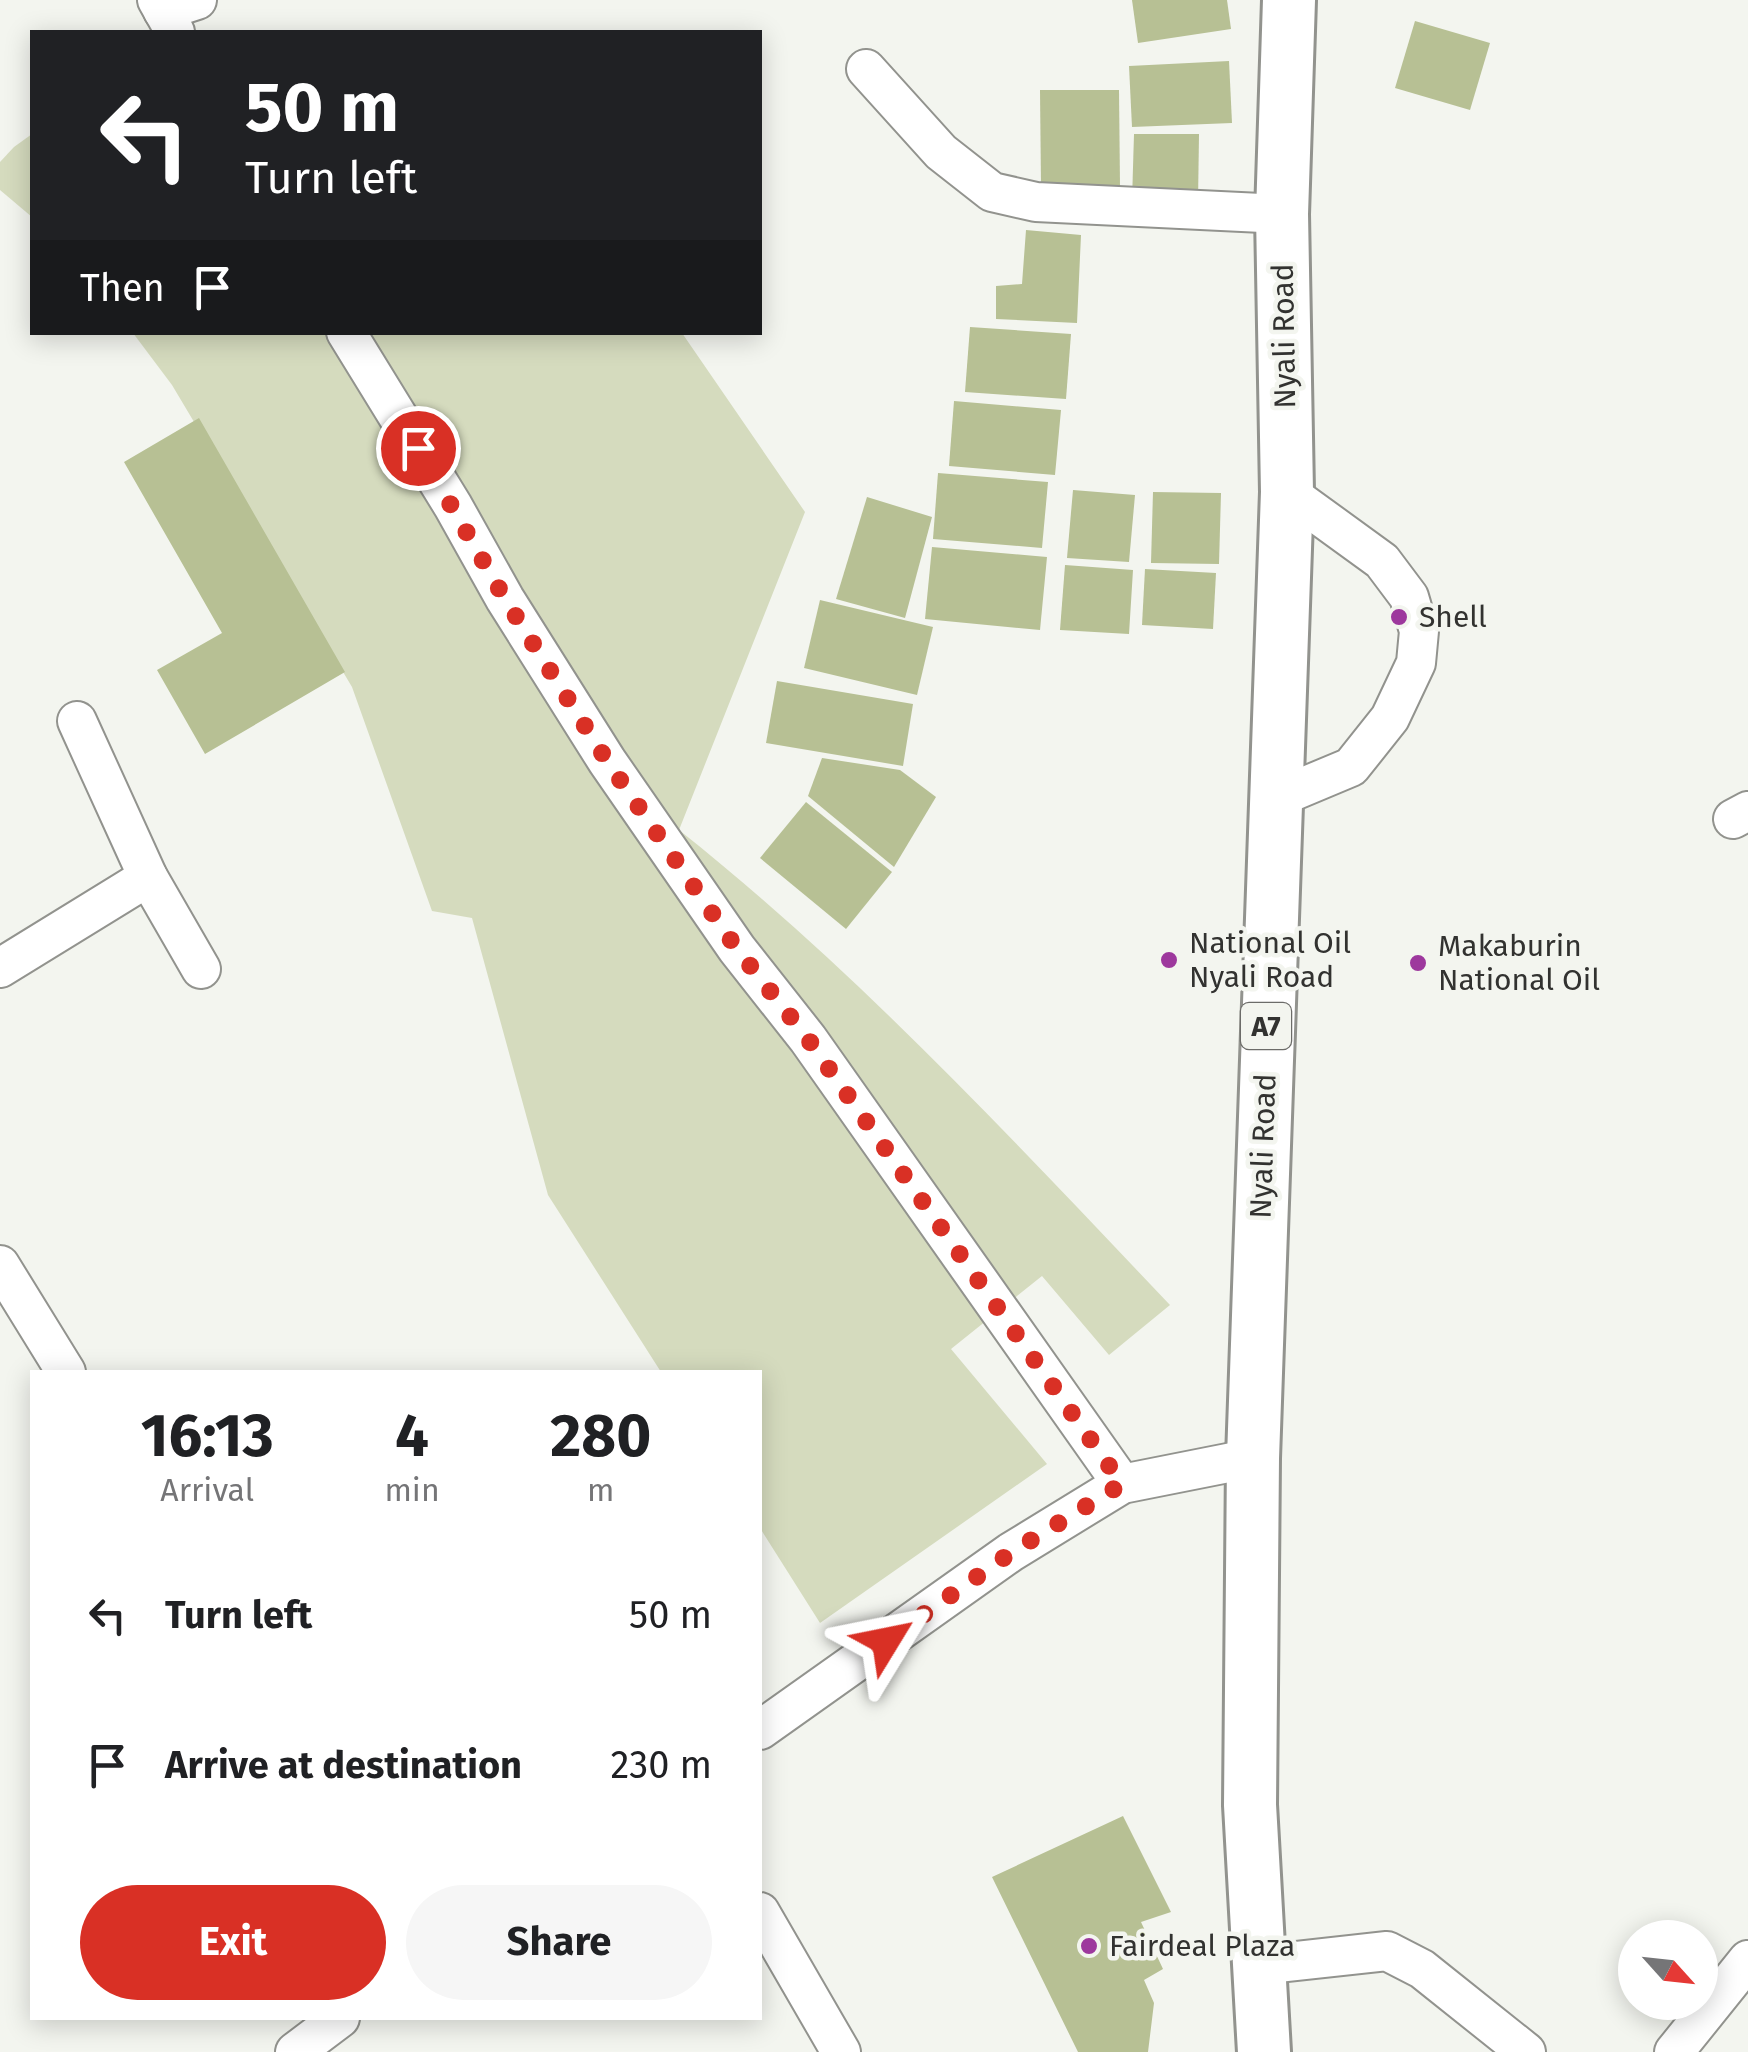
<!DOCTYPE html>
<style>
:root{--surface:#fff;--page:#f6f6f6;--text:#202124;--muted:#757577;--accent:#d93025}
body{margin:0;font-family:"Fira Sans",sans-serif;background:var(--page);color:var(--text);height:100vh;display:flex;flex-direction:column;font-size:38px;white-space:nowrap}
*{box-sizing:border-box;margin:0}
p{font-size:32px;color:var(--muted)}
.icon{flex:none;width:55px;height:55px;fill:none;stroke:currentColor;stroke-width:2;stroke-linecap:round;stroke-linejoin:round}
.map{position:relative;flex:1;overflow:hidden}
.drawer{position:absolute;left:30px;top:1370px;width:732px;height:650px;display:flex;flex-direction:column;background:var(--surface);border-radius:0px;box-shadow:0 5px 25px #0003}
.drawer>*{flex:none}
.guide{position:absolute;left:30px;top:30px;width:732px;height:305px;border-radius:0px;box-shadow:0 5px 25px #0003;background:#202124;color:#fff;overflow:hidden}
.needle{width:65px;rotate:117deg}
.fabs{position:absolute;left:1618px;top:1920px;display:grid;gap:20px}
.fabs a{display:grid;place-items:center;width:100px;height:100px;border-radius:50%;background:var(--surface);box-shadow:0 5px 25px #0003;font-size:50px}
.pin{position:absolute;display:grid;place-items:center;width:85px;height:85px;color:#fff;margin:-42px;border:5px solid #fff;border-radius:50%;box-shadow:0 2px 10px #0007}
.me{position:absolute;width:110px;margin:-55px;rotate:55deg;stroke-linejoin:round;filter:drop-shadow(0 0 8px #0008)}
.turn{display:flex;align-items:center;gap:35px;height:210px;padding:0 50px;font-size:45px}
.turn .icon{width:130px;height:130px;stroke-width:2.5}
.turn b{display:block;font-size:70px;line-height:85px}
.then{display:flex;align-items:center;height:95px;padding:0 50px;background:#0003;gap:20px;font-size:38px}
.eta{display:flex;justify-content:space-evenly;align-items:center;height:170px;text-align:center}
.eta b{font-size:60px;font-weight:700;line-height:70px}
.action{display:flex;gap:20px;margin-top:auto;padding:20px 50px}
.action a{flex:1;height:115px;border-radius:60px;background:var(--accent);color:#fff;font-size:40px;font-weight:700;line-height:115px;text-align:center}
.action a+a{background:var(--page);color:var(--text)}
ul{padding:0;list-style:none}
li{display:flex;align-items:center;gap:30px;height:150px;padding:0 50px}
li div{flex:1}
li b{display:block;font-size:38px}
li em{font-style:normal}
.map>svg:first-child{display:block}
.green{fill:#d5dbbe}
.building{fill:#b7c094}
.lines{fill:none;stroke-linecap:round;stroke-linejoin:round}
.minor-casing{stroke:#92938e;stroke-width:42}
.highway-casing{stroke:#92938e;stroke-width:58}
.minor{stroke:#fff;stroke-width:38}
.highway{stroke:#fff;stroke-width:52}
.route{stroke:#d93025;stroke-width:18;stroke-dasharray:0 32.4}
.poi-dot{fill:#9d389d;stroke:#f3f5ef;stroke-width:4}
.labels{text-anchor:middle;stroke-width:9;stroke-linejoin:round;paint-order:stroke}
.shield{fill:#f3f5ef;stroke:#6c6c69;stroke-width:2.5}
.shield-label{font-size:28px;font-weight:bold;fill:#323230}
.street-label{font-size:30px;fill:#323230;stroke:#f3f5ef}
.poi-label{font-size:30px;fill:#323230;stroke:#f3f5ef;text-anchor:start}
</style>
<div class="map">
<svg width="1748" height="2052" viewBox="0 0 1748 2052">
<rect width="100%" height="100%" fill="#f3f5ef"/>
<g class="green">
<path d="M32,134V217L0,190V162L14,147Z"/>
<path d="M133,333H682L805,512L679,830C858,972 1013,1140 1170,1305L1109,1355L1042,1276L951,1349L1047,1464L820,1623L760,1528V1372H661L548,1195L472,918L432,911L352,687L172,385Z"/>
</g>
<g class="building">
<path d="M1132,0H1227L1231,29L1138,43Z"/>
<path d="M1415,21L1490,43L1470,110L1395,88Z"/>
<path d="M1229,61L1232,123L1132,127L1129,66Z"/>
<path d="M1040,90H1119L1120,187H1041Z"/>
<path d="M1134,134H1199L1198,202L1132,201Z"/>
<path d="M1026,230L1081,235L1077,323L996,319V286L1022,284Z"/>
<path d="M970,327L1071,334L1066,399L965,392Z"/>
<path d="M954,401L1061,410L1055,475L949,466Z"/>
<path d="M199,418L345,672L205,754L157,670L222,633L124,462Z"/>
<path d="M938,473L1048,482L1042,548L933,539Z"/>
<path d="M1073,490L1135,495L1129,562L1067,558Z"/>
<path d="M1153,492L1221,493L1219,564L1151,563Z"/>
<path d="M867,497L932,517L905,618L836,599Z"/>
<path d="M932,547L1047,557L1040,630L925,619Z"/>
<path d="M1065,565L1133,570L1129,634L1060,630Z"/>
<path d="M1145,569L1216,573L1213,629L1142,625Z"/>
<path d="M820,600L933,627L917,695L804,668Z"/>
<path d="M777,681L913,704L903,766L766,743Z"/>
<path d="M822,758L900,770L936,797L894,867L808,796Z"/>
<path d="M806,802L892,872L846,929L760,858Z"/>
<path d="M1123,1816L1171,1912L1141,1922L1163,1969L1144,1980L1154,2003L1148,2052H1078L992,1877Z"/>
</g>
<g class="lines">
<g class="minor-casing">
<g id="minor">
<path d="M157,0L175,32"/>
<path d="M163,11L197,0"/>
<path d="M866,69L941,152L992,192L1036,202L1282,214"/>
<path d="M346,332L453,506L505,599L607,761L737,949L808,1039L1122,1484"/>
<path d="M77,721L148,877L201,969"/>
<path d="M1277,798L1351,767L1390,718L1416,663L1419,631L1409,597L1382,561L1287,492"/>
<path d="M1733,819L1748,811"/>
<path d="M0,968L148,877"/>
<path d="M0,1265L66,1372"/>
<path d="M760,1730L1011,1552L1122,1484L1253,1458"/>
<path d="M760,1912L841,2052"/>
<path d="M1259,1965L1387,1951L1422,1969L1526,2052"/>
<path d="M295,2052L340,2018"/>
<path d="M1674,2052L1748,1960"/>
</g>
</g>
<g class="highway-casing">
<path id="highway" d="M1264,2052L1250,1805L1253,1458L1287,492L1282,214L1289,0"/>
</g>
<use href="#minor" class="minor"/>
<use href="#highway" class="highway"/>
</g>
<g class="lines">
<path class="route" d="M418,448L505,599L607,761L737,949L808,1039L1122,1484L1012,1552L886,1641"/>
</g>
<g class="poi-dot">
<circle cx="1399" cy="617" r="10"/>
<circle cx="1169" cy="960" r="10"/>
<circle cx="1418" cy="963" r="10"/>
<circle cx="1089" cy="1946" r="10"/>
</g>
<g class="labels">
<rect class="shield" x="1241" y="1003" width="50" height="46" rx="8"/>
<g class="shield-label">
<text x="1266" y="1036">A7</text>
</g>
<g class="street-label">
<text transform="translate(1284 336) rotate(-91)" y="10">Nyali Road</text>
<text transform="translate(1263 1146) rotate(-88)" y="10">Nyali Road</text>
</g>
<g class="poi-label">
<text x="1419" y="627">Shell</text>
<text x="1189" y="953">National Oil<tspan x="1189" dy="34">Nyali Road</tspan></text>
<text x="1438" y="956">Makaburin<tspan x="1438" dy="34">National Oil</tspan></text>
<text x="1109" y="1956">Fairdeal Plaza</text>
</g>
</g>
</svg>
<div class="fabs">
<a><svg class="needle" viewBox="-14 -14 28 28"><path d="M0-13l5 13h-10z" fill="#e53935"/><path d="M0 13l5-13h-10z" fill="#757577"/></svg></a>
</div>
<div class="pin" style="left:418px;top:448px;background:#d93025"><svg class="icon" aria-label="arrive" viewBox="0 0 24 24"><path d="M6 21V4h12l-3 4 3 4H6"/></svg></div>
<svg class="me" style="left:886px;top:1641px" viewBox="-20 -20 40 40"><path d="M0-17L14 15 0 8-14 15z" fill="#d93025" stroke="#fff" stroke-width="4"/></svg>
<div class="guide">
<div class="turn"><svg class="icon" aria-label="left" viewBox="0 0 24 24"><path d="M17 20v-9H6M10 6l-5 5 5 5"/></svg><div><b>50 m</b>Turn left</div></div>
<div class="then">Then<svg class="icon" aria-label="arrive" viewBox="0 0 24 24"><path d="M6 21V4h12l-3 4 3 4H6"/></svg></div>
</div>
<section class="drawer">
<div class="eta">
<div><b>16:13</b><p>Arrival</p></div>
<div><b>4</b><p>min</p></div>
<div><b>280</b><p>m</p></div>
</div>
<ul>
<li><svg class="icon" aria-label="left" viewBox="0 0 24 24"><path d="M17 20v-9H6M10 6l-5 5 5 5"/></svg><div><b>Turn left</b></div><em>50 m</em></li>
<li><svg class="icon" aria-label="arrive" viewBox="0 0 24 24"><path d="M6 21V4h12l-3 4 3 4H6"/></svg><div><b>Arrive at destination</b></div><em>230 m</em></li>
</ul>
<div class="action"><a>Exit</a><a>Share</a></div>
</section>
</div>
